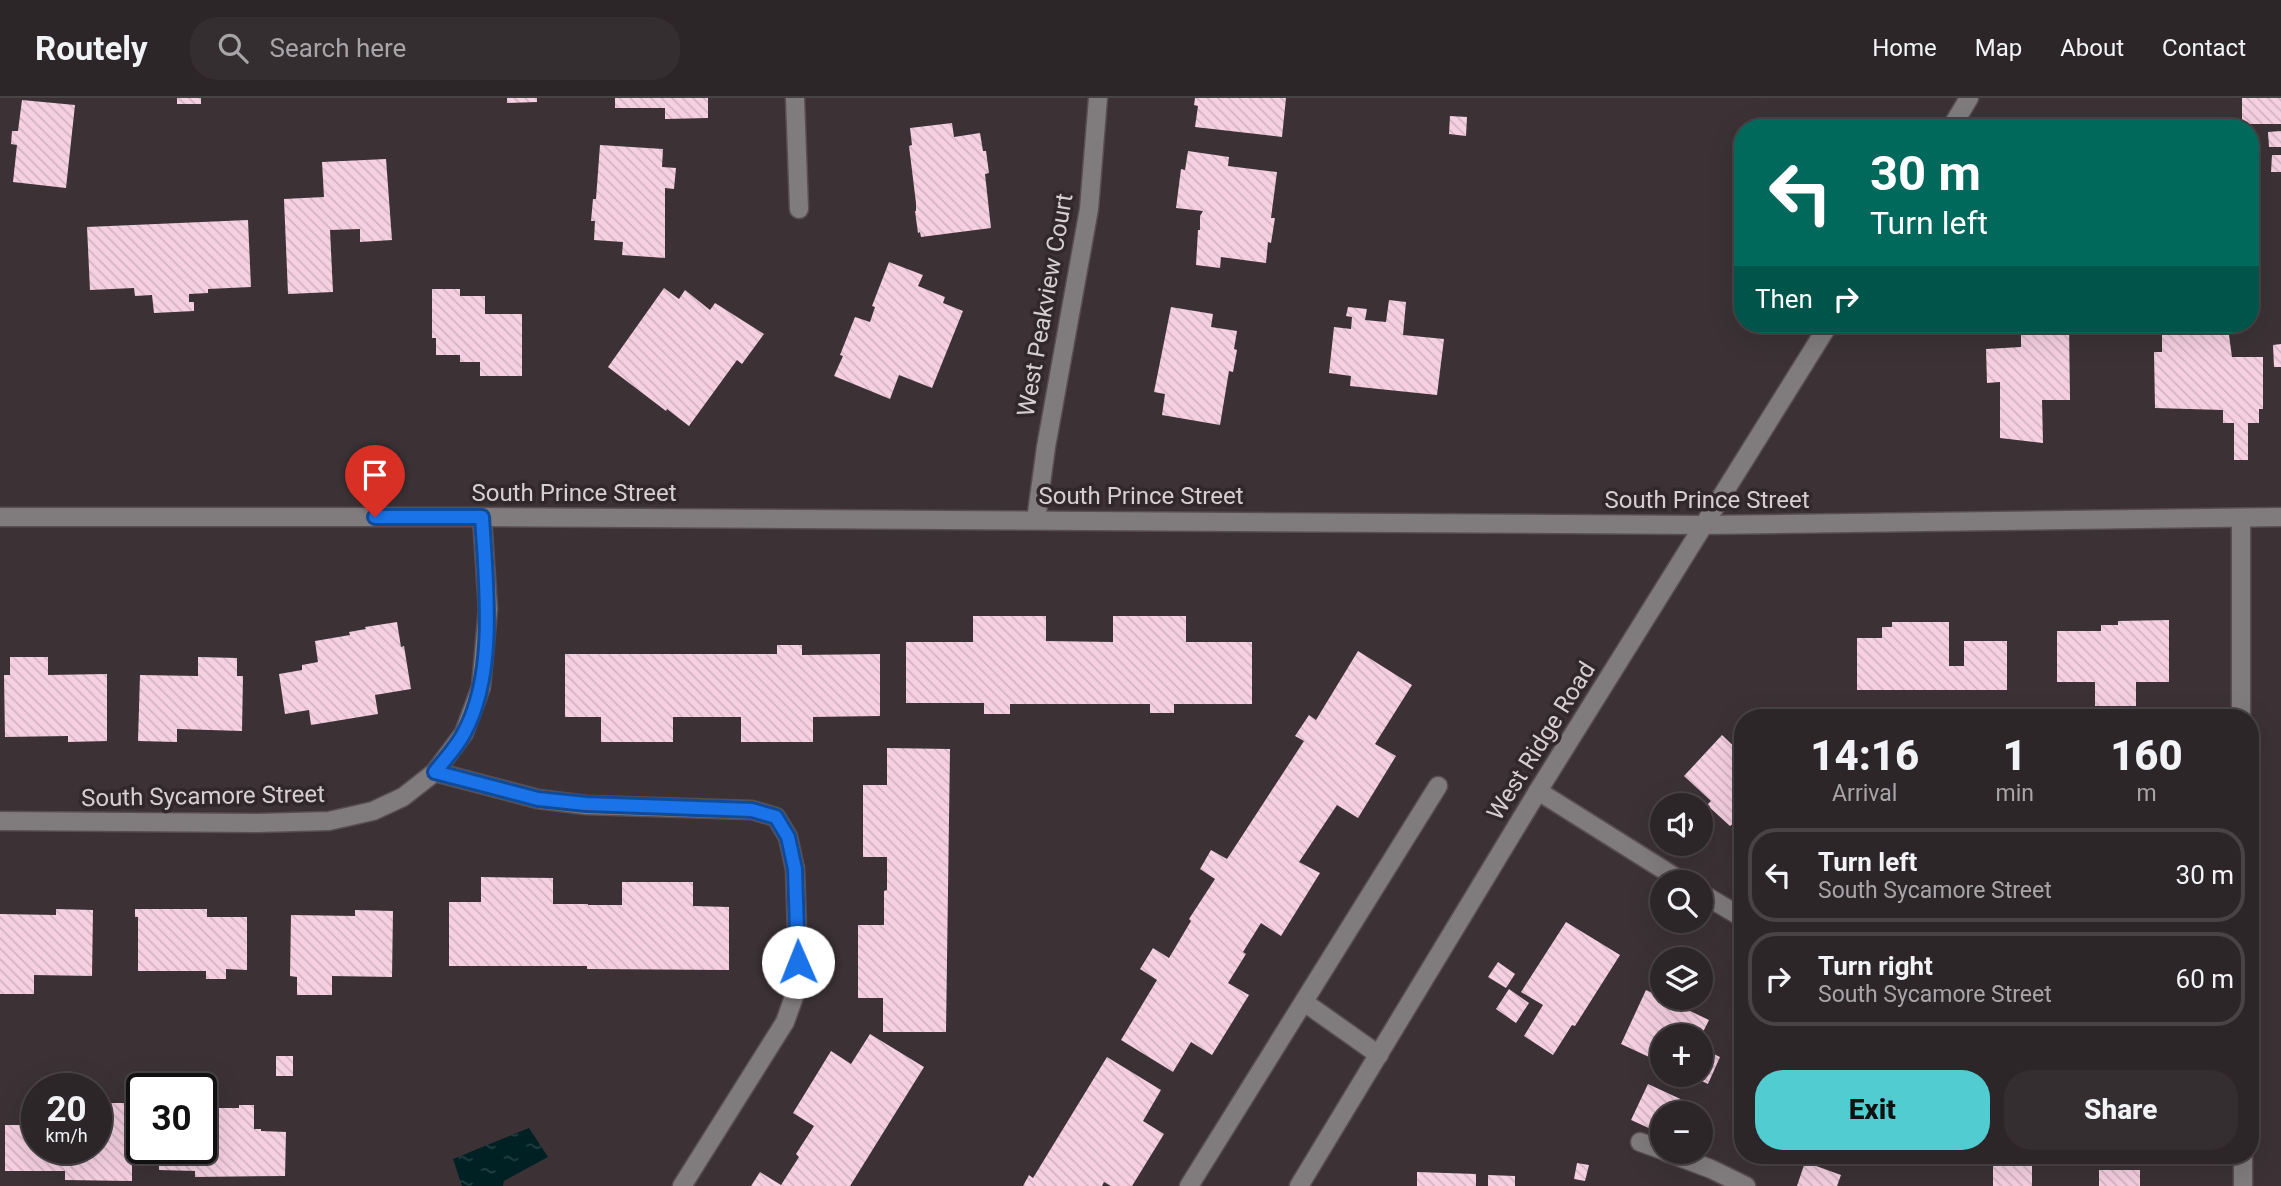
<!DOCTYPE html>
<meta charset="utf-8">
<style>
:root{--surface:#2d2628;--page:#352e30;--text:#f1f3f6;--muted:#a7a5a8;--line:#484345;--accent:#51ccd1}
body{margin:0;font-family:Roboto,sans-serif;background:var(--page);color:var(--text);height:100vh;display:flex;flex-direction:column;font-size:26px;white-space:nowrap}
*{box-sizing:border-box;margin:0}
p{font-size:23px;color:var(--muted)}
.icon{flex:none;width:38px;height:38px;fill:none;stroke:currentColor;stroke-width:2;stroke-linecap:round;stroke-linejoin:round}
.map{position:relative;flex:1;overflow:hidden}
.drawer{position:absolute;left:1734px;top:611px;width:525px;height:455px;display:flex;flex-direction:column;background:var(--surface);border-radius:28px;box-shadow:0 7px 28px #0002,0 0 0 2px var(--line)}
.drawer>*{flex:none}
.guide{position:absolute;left:1734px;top:21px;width:525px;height:214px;border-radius:28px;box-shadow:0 7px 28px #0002,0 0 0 2px var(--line);background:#00695c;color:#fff;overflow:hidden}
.buttons{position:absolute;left:1650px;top:695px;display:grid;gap:14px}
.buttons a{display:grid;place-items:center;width:63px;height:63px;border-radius:50%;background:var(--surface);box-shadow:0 7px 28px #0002,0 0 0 2px var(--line);font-size:35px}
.speed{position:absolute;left:21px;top:975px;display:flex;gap:14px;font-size:35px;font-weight:700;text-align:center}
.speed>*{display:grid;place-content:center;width:91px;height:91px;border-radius:50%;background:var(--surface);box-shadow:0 7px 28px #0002,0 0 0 2px var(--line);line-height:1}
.speed small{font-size:18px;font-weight:400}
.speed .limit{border:4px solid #111;border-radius:10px;background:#fff;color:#111}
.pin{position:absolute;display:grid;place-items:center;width:60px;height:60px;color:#fff;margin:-72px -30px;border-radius:50% 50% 50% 0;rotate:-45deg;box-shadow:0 0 7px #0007}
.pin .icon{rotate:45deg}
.me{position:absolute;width:77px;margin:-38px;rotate:359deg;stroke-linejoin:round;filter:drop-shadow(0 0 5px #0008)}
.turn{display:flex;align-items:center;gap:24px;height:147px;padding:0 21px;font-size:32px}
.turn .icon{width:91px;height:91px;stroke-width:2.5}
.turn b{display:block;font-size:49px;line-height:60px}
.then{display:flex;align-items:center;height:66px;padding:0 21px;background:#0003;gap:14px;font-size:26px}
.eta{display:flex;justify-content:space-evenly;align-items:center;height:119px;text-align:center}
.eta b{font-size:42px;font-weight:800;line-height:49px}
.cta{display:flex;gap:14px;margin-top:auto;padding:14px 21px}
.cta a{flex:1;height:80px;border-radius:28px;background:var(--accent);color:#111;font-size:28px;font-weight:800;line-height:80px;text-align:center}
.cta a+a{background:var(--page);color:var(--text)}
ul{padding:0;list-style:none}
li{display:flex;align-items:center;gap:21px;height:94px;margin:0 14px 10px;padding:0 7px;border:4px solid var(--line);border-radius:28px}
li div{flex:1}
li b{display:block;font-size:26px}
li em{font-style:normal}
header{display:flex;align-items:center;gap:42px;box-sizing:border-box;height:98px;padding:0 35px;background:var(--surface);border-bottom:2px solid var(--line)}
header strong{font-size:33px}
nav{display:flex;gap:38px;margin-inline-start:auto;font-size:24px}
.search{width:490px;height:63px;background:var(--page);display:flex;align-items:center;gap:18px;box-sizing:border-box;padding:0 24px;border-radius:28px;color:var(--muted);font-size:26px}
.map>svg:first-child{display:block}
.water{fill:url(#water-ripples)}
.building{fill:url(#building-back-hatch)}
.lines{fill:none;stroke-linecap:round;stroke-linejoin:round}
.minor-casing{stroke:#584e52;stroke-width:21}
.minor{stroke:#807b7d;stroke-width:18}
.route-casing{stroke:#114b97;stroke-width:18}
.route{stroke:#1a73e8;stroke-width:12}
.labels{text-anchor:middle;stroke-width:7;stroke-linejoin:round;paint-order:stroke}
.street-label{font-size:24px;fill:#d6cfd2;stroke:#32282c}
</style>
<header>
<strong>Routely</strong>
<div class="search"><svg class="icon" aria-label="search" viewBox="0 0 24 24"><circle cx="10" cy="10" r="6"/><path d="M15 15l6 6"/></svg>Search here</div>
<nav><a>Home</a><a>Map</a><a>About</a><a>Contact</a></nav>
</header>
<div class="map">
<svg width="2281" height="1088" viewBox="0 0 2281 1088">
<defs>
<pattern id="water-ripples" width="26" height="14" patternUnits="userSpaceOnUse" patternTransform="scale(1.75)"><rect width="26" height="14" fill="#002123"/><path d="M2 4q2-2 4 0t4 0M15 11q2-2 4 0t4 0" fill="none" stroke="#244042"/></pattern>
<pattern id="building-back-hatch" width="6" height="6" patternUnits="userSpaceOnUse" patternTransform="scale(1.75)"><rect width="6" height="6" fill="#f6d0e1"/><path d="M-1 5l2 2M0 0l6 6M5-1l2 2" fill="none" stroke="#d2b3c1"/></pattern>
</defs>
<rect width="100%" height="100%" fill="#3c3236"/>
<path class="water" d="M529,1030L548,1059L504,1083L503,1088H462L453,1061Z"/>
<g class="building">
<rect x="177" y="0" width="24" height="6"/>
<path d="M507,0H537V4L507,5Z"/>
<path d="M615,0H708V20L665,21V10H615Z"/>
<path d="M1195,0H1286L1282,39L1195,29L1198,8L1194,7Z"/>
<rect x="2242" y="0" width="39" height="26"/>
<path d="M22,2L75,7L66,90L13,84L17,47L11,46L12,33H18Z"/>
<path d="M1450,18L1467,19L1466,38L1449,36Z"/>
<path d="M952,25L954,39L980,35L983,53H986L989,75L985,76L991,130L921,139L920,134L918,135L915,113H916V105L909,48L912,47L910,30Z"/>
<path d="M2281,33V49H2269L2268,34Z"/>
<path d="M600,47L663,51L662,69L676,70L674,91L665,90V160L622,157L623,144L594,142L595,123H591L593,101H596Z"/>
<path d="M1188,53L1229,59L1228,68L1277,74L1271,120H1275L1271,145L1268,144L1266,165L1221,159L1220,170L1196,167L1198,132H1200V118L1203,113L1176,110L1181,71L1185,72Z"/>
<path d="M2272,57H2281V74H2271Z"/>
<path d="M386,61L392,142L360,144V131L330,132L333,194L288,196L284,101L324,99L322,64Z"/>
<path d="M248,122L251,189L208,191V195L189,196V204H194V213L154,215L152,197L135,198L134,190L90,192L87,129Z"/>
<path d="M889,164L923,177L918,188L945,199L943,205L963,213L932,290L899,277L890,301L834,278L843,258L840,257L855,219L870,224L875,209L872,208Z"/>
<path d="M664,190L679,201L685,192L710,212L715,205L764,236L742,266L737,262L689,328L667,311L666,313L608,269Z"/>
<path d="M432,191H460V198H485V216H522V278H480V264H460V257H436V240H432Z"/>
<path d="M1389,202L1406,204L1403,237L1444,241L1437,297L1350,288L1351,278L1329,275L1334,229L1351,231L1352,219L1346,218L1348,209L1367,211L1365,222L1386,224Z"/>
<path d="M1171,209L1213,216L1211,229L1237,233L1234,251L1237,252L1233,274L1229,273L1220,327L1162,317L1165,296L1154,294Z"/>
<path d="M2021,226H2069L2070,302H2042L2043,345L2000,340V284L1987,285L1986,251L2021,249Z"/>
<path d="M2162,237H2229L2232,259H2263V311H2259V325H2248V362H2234V325H2223V312L2155,310L2154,254H2162Z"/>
<path d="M2281,246V269H2274L2273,247Z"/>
<path d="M973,518H1046V543L1113,544V518H1186V544H1252V606H1174V615H1150V606H1010V616H984V605H906V544H973Z"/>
<path d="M2169,522V584H2136V608H2095V584H2057V533H2101V527H2118V523Z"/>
<path d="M397,524L401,549L404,548L411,591L375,597L378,616L311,627L309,612L285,616L279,576L302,572V567L318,564L315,543L350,537L349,534L366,531L365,529Z"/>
<path d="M1892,524H1949V568H1964V543H2007V592H1857V540H1882V529H1892Z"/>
<path d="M777,547H802V557L880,556V618L813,619V644H741V619H673V644H601V619H565V556H777Z"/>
<path d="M1358,553L1412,587L1375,646L1396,658L1358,720L1337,707L1299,764L1320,775L1281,838L1261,825L1243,854L1246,856L1228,885L1249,897L1212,957L1191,944L1173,974L1121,942L1157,882L1140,871L1153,850L1169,860L1191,823L1189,821L1215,781L1200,771L1211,752L1227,761L1304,643L1295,638L1309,617L1316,622Z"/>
<path d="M10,559H48V577L107,576V643L68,644V638L5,639L4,577H10Z"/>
<path d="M198,559L237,560V578H243L242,633L177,631V644L138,643L140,577L198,578Z"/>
<path d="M1722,637L1743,657V733L1734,725L1730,728L1707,707L1711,703L1684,678Z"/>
<path d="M887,650L950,651L946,934H883V900H858V827H884V793L887,792V759H863V687H887Z"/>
<path d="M481,779L553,780V806H588V807H622V784H693V808L729,809V872L587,871V868H449V804H481Z"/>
<path d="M56,811L93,812L92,878L34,877V896H0V816L56,817Z"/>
<path d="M135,811H207V819H247V872L226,871V881H206V873H138V819H135Z"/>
<path d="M355,812L393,813L392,879L332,878V897H297V879L290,878L291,817L355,818Z"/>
<path d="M1566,824L1620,857L1575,928L1572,927L1553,957L1524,938L1543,907L1521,894Z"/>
<path d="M1498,864L1515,876L1506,890L1488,879Z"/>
<path d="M1509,891L1529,905L1516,925L1496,911Z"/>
<path d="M1646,892L1709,922L1701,938H1662V965L1621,946Z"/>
<path d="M870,936L924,969L850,1088H751L760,1074L781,1087L799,1059L796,1056L814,1028L793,1015L831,953L851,966Z"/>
<path d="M1701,950L1720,959L1708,986L1687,976H1701Z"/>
<rect x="276" y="958" width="17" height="20"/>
<path d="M1107,959L1161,992L1143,1023L1164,1036L1132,1088H1111L1104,1084L1102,1088H1023L1029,1077L1033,1080Z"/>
<path d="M1648,986L1687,1004L1682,1015H1662V1036L1631,1022Z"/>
<path d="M96,1005H127V1027H132V1083L65,1082V1073H5V1027H37V1050H96Z"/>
<path d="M239,1007H254V1031H261V1033L286,1034L285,1078L195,1079V1073L159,1072V1050H201V1031H204V1028H212V1010H239Z"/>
<rect x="2109" y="1057" width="28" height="8"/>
<path d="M1805,1064L1841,1077L1837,1088H1797Z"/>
<path d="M1577,1065L1589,1067L1585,1083L1574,1081Z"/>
<rect x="1993" y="1066" width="39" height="22"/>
<rect x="2099" y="1072" width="41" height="16"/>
<path d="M1417,1074L1476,1076V1088H1417Z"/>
<path d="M1488,1077L1515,1078V1088H1488Z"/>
</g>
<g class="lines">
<g class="minor-casing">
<g id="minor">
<path d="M795,0L799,111"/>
<path d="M1951,30L1969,0"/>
<path d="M0,419H482L1704,427L2281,419"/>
<path d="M2241,421V620"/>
<path d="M1036,422L1046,349L1089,111L1098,0"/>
<path d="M435,674L538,701L586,707L752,712L776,719L788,739L795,771L798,864L795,896L785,924L682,1088"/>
<path d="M1538,693L1683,784"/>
<path d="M0,723L258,725L329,723L373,713L403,699L435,674L464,635L481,589L488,511L482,419"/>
<path d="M1701,795L1743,820"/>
<path d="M1304,904L1379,957"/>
<path d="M1640,1044L1662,1052"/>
<path d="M1666,1054L1711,1071L1746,1088"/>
<path d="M2243,1057V1088"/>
<path d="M1189,1088L1438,688"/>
<path d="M1299,1088L1538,693L1829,226"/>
</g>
</g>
<use href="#minor" class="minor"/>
</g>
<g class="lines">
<g class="route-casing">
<path id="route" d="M375,419H482C486,485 497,575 464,635C457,649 445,661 435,674L538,701L586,706L752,712L776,719L788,739L795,771L798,864"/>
</g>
<use href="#route" class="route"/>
</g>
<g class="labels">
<g class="street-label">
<text transform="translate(1045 207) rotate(-80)" y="8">West Peakview Court</text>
<text x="574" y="403">South Prince Street</text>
<text x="1141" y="406">South Prince Street</text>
<text x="1707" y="410">South Prince Street</text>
<text transform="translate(1541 643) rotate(-58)" y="8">West Ridge Road</text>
<text transform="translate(203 698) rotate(-1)" y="8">South Sycamore Street</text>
</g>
</g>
</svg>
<div class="buttons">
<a><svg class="icon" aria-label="sound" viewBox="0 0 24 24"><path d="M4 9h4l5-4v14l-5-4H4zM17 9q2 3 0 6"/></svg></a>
<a><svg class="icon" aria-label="search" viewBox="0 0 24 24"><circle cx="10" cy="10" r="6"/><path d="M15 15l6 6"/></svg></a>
<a><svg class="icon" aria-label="layers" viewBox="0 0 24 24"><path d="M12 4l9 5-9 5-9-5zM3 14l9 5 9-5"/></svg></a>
<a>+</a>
<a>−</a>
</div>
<div class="speed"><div>20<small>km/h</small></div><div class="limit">30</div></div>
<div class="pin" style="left:375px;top:419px;background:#d93025"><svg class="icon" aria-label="arrive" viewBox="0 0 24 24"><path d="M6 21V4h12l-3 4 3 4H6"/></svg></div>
<svg class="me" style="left:798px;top:864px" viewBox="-20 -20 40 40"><circle r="19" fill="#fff"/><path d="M0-13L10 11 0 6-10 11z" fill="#1a73e8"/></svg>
<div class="guide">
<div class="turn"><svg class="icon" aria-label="left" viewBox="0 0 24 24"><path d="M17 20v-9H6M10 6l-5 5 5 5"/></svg><div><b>30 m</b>Turn left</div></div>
<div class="then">Then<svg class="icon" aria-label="right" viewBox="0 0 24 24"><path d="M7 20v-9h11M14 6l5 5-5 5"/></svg></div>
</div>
<section class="drawer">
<div class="eta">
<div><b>14:16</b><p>Arrival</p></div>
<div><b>1</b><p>min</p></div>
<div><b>160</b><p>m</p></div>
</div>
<ul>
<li><svg class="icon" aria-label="left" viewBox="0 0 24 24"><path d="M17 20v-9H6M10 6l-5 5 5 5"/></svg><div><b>Turn left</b><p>South Sycamore Street</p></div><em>30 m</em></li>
<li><svg class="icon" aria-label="right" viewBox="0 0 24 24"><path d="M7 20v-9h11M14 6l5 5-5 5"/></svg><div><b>Turn right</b><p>South Sycamore Street</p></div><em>60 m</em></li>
</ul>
<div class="cta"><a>Exit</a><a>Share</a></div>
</section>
</div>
